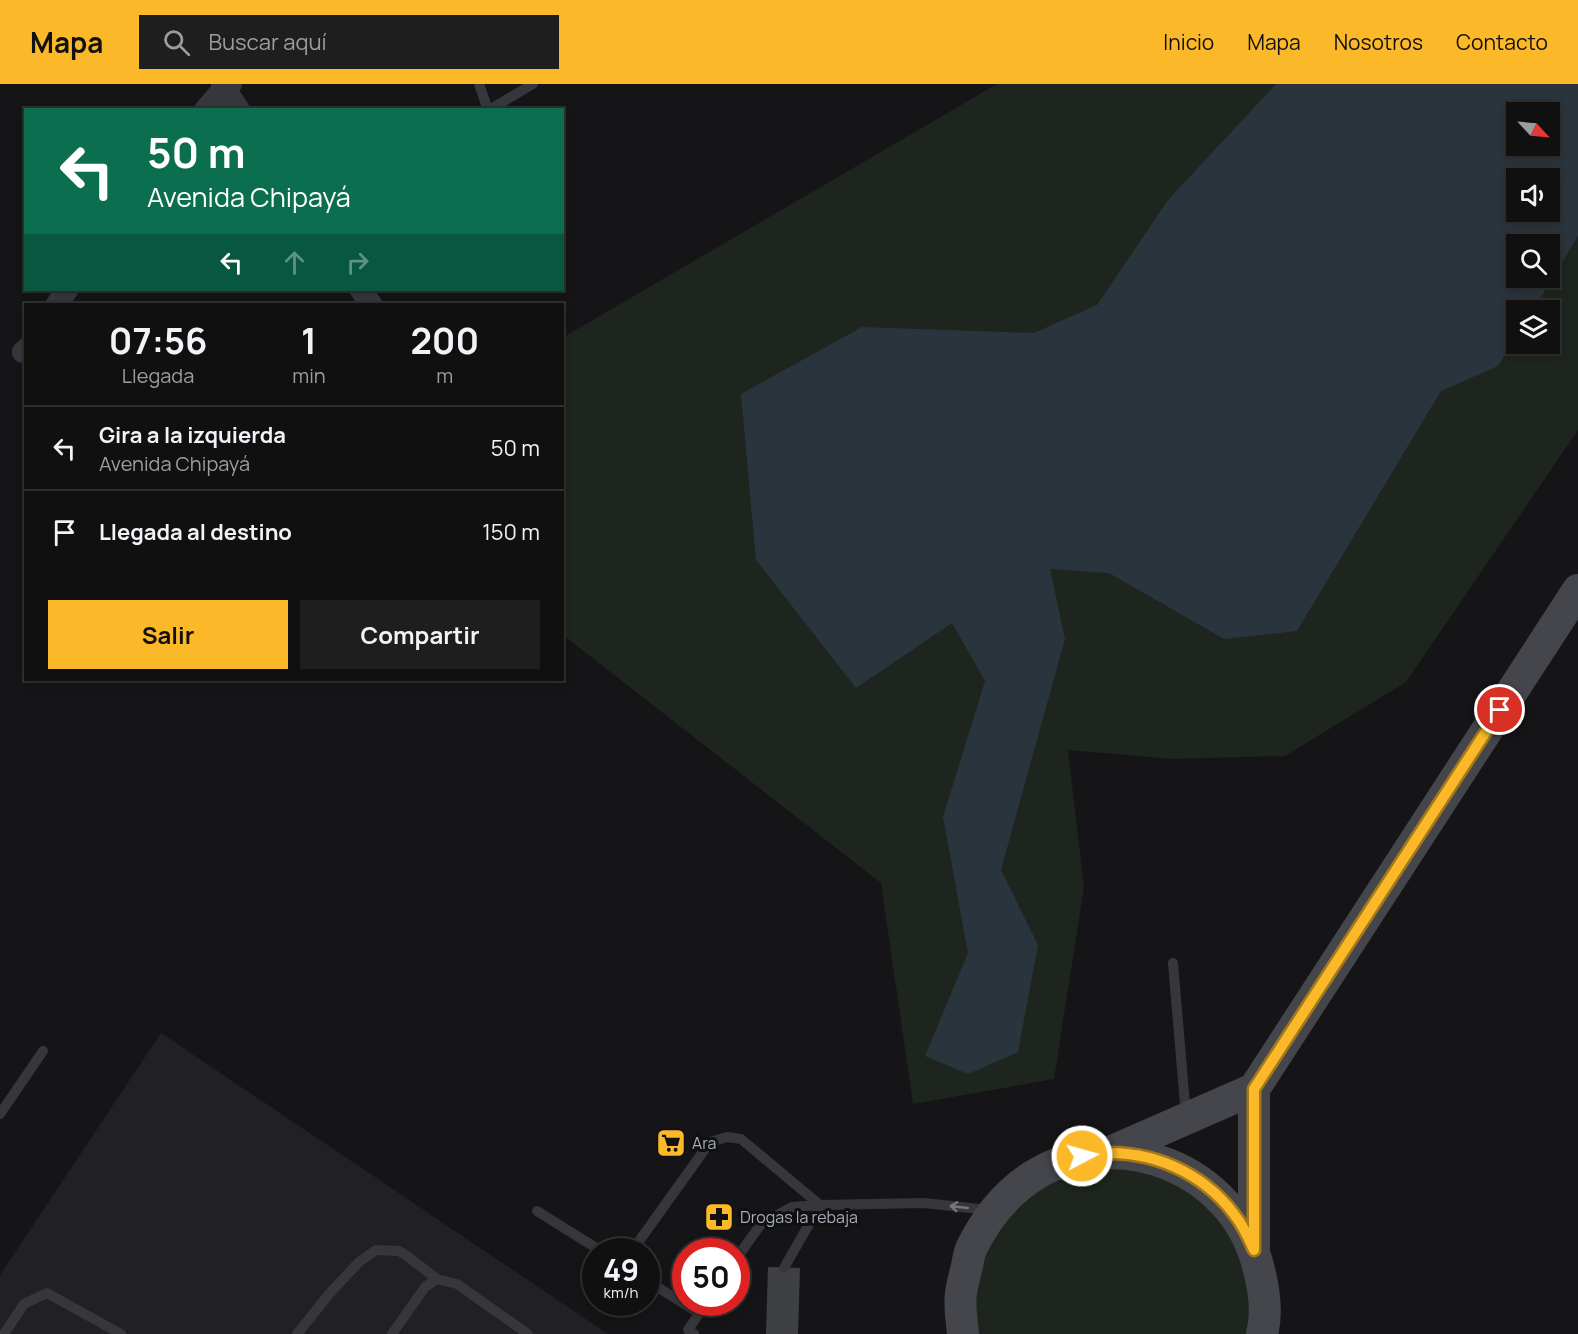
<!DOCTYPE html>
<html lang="es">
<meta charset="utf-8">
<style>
:root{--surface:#101011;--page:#1e1e1f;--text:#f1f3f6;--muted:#9c9d9f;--line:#303031;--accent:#fbb929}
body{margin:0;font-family:Manrope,sans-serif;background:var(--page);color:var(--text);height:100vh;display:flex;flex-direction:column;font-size:22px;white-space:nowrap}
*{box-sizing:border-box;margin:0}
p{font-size:20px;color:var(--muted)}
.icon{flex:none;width:33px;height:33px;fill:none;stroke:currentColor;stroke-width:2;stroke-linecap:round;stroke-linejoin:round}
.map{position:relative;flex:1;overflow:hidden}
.sheet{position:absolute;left:24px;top:219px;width:540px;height:378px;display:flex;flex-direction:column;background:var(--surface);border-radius:0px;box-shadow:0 3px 9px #0003,0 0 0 2px var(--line)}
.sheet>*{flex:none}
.banner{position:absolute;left:24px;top:24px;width:540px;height:183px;border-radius:0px;box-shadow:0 3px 9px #0003,0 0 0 2px var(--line);background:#0b6e4f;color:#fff;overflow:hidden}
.needle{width:39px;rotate:116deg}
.fabs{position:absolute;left:1506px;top:18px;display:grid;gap:12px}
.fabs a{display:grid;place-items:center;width:54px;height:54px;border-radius:0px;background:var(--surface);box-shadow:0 3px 9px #0003,0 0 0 2px var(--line);font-size:30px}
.speed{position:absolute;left:582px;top:1154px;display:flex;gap:12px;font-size:30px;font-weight:700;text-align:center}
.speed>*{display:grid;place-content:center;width:78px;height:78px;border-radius:50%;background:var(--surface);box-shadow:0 3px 9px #0003,0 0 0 2px var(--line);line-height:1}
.speed small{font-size:15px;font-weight:400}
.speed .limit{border:9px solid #d22;background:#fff;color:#111}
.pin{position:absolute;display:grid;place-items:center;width:51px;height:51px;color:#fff;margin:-26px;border:3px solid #fff;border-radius:50%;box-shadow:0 2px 6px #0007}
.me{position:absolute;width:66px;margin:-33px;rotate:84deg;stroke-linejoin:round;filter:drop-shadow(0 0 4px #0008)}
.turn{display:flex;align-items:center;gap:21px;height:126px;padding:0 24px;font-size:27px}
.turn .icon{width:78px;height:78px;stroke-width:2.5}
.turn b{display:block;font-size:42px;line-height:51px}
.lanes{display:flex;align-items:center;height:57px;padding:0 24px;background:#0003;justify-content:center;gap:30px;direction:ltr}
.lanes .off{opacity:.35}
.eta{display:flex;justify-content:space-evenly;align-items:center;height:102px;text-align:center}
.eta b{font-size:36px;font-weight:700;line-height:42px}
.primary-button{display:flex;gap:12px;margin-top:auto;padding:12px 24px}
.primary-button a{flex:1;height:69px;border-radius:0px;background:var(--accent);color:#111;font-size:24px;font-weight:700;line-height:69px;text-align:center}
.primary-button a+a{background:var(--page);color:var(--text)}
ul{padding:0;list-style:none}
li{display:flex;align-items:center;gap:18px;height:84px;padding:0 24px;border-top:2px solid var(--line)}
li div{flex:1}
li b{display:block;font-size:22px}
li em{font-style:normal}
header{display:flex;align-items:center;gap:36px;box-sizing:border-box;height:84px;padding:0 30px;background:var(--accent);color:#111}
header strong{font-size:28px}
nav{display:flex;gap:33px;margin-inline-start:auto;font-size:21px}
.search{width:420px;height:54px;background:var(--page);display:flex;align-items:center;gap:15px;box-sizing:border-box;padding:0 21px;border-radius:0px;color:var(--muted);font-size:22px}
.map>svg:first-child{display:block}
.built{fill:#212124}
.green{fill:#1d251e;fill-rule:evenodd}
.water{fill:#2a343c;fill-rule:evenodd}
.building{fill:#3f4044}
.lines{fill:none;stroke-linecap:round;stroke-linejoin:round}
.lane{stroke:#36373c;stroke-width:10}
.street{stroke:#36373c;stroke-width:22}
.secondary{stroke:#44464c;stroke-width:32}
.oneway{stroke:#747780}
.route-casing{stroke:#a3781b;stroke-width:15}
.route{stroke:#fbb929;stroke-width:10}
.labels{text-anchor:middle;stroke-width:6;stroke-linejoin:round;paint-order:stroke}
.poi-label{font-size:16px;fill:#a6abb8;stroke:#101012;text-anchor:start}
</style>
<header>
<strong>Mapa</strong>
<div class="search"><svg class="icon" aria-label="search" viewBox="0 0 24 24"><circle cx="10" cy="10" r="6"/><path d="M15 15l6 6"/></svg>Buscar aquí</div>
<nav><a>Inicio</a><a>Mapa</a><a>Nosotros</a><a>Contacto</a></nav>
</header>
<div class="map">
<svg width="1578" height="1250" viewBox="0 0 1578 1250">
<rect width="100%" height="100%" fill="#151517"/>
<path class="built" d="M161,949L608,1250H0V1191Z"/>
<g class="green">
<path d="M997,0H1578V346L1406,598L1285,672L1172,675L1068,666L1084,803L1054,995L913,1020L881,799L563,551L562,254ZM1516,28H1550V62H1516ZM1516,94H1550V128H1516ZM1516,160H1550V194H1516ZM1516,226H1550V260H1516Z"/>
<path d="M1139,1071L1240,1138L1262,1250H963L970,1166L1012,1107Z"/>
</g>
<path class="water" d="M1276,0H1578V152L1533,226H1516V253L1498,282L1441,307L1297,547L1224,555L1109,489L1050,485L1065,555L1001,786L1038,861L1018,968L968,990L925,972L968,869L943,733L985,597L952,539L856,604L756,476L741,310L862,243L1034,249L1097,221L1168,116ZM1516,28H1550V62H1516ZM1516,94H1550V128H1516ZM1516,160H1550V194H1516Z"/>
<path class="building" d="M768,1183L800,1184L798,1250H766Z"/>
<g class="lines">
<g class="lane">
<path d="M479,0L488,26"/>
<path d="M489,26L533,0"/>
<path d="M1173,879L1186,1032"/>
<path d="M0,1030L43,967"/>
<path d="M537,1127L601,1167"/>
<path d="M632,1167L710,1058L727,1053L741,1055L820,1121L784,1184"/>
<path d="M736,1175L761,1140L792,1123L820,1121L924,1119L989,1126"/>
<path d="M646,1196L699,1229"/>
<path d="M4,1250L24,1220L47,1209L121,1250"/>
<path d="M297,1250L330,1209L359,1178L376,1166L399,1167L407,1172L437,1195"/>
<path d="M392,1250L425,1203L437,1195L457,1200L528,1250"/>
<path d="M694,1250L688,1246L707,1218"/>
</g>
<g class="street">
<path d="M222,0L239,26"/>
<path d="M205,26L224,4L231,0"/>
<path d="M361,206L371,220"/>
<path d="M57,220L67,206"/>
<path d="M23,268L26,265"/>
</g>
<g class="secondary">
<path d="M1254,1005V1163"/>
<path d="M1108,1069L1254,1005L1578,506"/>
<path d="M963,1250C962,1237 959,1222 961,1209C962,1200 965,1191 967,1182C968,1176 969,1170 971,1165C985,1136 1005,1110 1033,1092C1118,1038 1234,1085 1258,1182C1264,1204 1268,1228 1262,1250"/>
</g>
</g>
<defs><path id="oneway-shaft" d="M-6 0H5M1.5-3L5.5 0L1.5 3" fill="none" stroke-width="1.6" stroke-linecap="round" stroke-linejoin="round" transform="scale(1.5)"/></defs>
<use class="oneway" href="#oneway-shaft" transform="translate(959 1123) rotate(-174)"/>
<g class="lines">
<g class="route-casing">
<path id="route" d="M1082,1072C1091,1071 1100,1069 1109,1069C1162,1069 1210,1094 1239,1137C1245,1146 1250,1157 1254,1166V1005L1500,626"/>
</g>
<use href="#route" class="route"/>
</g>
<defs>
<g id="supermarket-square" transform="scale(1.5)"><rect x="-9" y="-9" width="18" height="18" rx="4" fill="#fbb929" stroke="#101012"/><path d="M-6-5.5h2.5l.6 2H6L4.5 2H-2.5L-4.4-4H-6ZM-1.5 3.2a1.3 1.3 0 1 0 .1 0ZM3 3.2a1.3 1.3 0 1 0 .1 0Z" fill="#111"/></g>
<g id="pharmacy-square" transform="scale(1.5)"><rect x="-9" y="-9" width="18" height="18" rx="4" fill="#fbb929" stroke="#101012"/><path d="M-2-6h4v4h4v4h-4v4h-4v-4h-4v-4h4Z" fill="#111"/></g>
</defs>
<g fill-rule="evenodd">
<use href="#supermarket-square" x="671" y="1059"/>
<use href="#pharmacy-square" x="719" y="1133"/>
</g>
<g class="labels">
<g class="poi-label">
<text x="692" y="1065">Ara</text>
<text x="740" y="1139">Drogas la rebaja</text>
</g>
</g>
</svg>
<div class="fabs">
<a><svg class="needle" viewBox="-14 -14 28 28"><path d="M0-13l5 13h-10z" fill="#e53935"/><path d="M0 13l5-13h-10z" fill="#9c9d9f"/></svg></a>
<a><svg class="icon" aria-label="sound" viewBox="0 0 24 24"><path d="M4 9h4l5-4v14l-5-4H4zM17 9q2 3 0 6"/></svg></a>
<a><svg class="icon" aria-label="search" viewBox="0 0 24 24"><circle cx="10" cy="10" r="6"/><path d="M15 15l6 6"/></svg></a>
<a><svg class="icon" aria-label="layers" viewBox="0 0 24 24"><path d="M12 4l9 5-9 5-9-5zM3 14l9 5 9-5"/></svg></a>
</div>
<div class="speed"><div>49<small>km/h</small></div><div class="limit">50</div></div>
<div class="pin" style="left:1500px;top:626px;background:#d93025"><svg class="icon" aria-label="arrive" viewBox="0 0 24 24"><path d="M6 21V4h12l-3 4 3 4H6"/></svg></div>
<svg class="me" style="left:1082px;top:1072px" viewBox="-20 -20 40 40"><circle r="17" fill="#fbb929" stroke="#fff" stroke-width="3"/><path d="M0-11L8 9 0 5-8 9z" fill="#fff"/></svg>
<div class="banner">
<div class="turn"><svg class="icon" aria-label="left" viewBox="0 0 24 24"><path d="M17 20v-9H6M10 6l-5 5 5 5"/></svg><div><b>50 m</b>Avenida Chipayá</div></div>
<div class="lanes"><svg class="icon" aria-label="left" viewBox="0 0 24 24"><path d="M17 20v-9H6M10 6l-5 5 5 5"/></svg><svg class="icon off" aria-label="ahead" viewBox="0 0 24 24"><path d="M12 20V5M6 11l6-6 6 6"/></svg><svg class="icon off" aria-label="right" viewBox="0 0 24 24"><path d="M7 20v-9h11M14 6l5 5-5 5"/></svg></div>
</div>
<section class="sheet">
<div class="eta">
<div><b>07:56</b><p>Llegada</p></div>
<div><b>1</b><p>min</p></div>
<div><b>200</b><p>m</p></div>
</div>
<ul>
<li><svg class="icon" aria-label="left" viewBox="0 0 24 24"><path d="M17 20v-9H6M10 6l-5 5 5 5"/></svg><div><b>Gira a la izquierda</b><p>Avenida Chipayá</p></div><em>50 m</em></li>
<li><svg class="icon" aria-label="arrive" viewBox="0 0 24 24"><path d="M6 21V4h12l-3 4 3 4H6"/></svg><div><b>Llegada al destino</b></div><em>150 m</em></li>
</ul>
<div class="primary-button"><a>Salir</a><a>Compartir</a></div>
</section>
</div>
